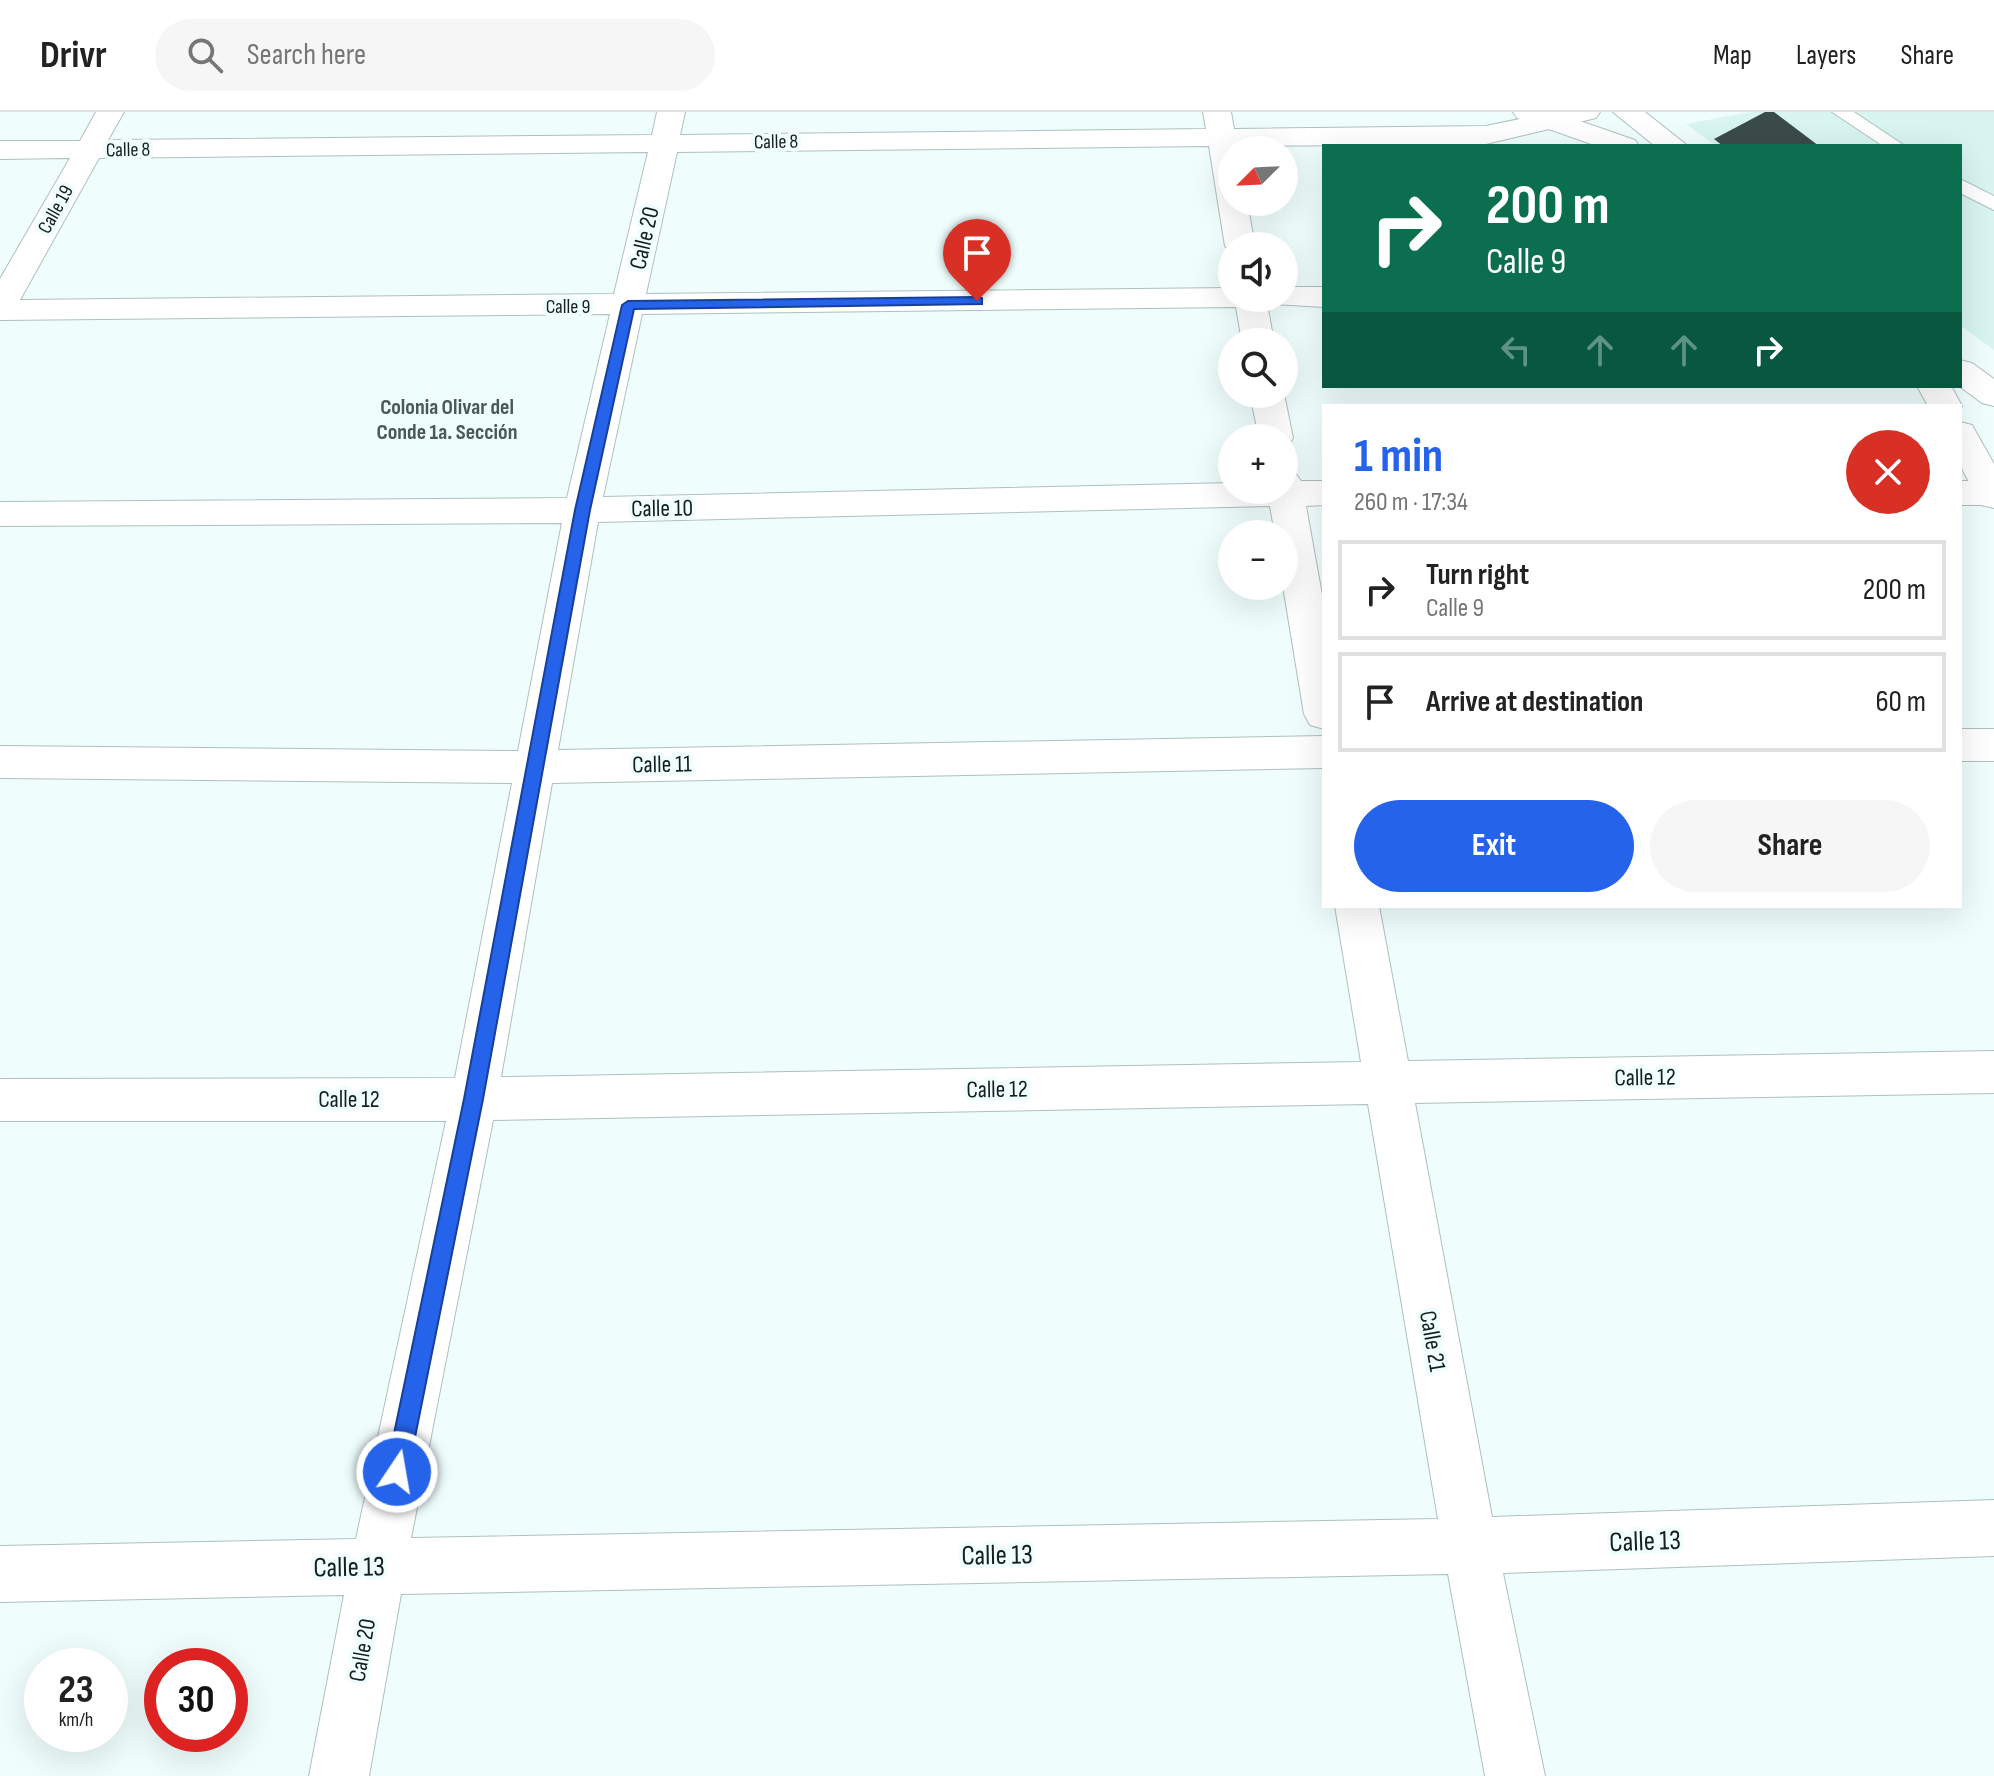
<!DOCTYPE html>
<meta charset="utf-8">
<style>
:root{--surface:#fff;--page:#f6f6f6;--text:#222;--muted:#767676;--line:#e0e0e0;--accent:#2563eb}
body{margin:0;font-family:"Sofia Sans Condensed",sans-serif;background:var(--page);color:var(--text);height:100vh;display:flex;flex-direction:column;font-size:30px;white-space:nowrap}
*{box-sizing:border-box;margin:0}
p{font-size:26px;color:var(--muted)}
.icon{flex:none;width:44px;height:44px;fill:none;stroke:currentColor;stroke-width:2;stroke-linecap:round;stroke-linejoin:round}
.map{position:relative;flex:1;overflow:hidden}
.sheet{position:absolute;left:1322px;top:292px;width:640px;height:504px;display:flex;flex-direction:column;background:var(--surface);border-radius:0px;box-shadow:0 8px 32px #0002}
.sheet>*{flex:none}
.guide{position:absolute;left:1322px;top:32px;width:640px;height:244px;border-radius:0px;box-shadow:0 8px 32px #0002;background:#0b6e4f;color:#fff;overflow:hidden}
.needle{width:52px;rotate:246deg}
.tools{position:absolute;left:1218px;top:24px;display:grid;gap:16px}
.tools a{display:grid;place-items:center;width:80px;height:80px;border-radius:50%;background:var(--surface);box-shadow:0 8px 32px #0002;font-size:40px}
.speed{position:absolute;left:24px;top:1536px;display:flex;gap:16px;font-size:40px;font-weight:700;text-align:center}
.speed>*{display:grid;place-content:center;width:104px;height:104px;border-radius:50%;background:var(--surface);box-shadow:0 8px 32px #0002;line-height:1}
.speed small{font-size:20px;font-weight:400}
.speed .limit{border:12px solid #d22;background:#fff;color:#111}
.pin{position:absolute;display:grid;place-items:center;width:68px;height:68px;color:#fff;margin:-82px -34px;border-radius:50% 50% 50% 0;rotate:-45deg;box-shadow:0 0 8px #0007}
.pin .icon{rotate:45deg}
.me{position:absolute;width:88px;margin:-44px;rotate:12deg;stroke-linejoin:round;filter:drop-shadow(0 0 6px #0008)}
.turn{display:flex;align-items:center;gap:28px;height:168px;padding:0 32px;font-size:36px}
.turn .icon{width:104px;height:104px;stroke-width:2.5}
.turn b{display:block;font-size:56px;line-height:68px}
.lanes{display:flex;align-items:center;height:76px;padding:0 32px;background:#0003;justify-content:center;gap:40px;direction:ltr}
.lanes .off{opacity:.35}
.round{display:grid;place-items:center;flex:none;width:84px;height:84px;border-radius:42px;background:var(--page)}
.head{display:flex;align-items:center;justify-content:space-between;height:136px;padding:0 32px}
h1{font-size:48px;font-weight:700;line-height:60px;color:var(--accent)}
.primary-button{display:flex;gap:16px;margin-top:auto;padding:16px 32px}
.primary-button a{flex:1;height:92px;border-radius:48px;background:var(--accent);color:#fff;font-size:32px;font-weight:700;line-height:92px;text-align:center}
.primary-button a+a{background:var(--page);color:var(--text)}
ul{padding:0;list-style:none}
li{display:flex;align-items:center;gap:24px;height:100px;margin:0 16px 12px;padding:0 16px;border:4px solid var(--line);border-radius:0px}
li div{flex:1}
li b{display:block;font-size:30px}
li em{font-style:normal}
header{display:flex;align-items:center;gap:48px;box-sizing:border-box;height:112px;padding:0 40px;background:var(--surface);border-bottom:2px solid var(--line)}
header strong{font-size:38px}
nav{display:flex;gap:44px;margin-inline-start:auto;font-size:28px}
.search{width:560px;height:72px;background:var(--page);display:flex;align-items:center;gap:20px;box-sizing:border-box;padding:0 28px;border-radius:44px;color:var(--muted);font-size:30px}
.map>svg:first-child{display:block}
.built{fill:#d8f5f1}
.building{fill:#3b4b49}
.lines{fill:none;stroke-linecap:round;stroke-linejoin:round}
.lane-casing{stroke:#aec0be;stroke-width:2}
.street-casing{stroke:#aec0be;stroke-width:2}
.secondary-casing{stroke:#aec0be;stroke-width:2}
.lane{fill:#fff;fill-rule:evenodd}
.street{fill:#fff;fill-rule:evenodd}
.secondary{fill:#fff;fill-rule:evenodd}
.route{fill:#2563eb;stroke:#184099;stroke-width:2}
.labels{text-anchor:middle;stroke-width:8;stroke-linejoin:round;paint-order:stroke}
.far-street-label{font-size:20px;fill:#171e1d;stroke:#effefd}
.far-neighbourhood-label{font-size:22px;font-weight:bold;fill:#495957;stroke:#effefd}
.street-label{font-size:24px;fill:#171e1d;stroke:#effefd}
.near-street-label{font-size:28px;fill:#171e1d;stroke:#effefd}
</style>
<header>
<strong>Drivr</strong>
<div class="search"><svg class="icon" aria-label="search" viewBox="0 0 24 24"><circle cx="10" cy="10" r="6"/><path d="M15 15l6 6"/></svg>Search here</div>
<nav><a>Map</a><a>Layers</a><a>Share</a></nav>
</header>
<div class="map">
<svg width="1994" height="1664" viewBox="0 0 1994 1664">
<rect width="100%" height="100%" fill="#effefd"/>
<path class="built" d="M1751,0H1994V238L1960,213V34H1716L1686,12Z"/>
<path class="building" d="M1765,0H1774L1819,34H1723L1714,27Z"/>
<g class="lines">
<g class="lane-casing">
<g id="lane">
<path d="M1832,0H1854L1905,34H1883Z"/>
<path d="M1960,67L1994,84V98L1960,81Z"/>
</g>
</g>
<g class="street-casing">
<g id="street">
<path d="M96,0H124L108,28L652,23L657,0H685L680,23L1206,17L1203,0H1231L1234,17L1486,14L1553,0H1600L1596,6L1486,32L1237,34L1238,38H1232V90H1247L1255,134H1232V141L1225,134L1209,34L677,40L646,182L1232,176V186H1266L1274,230H1242L1236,195L642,202L603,385L1232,371V378H1284V359L1296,362L1301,369H1324V393L1306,394L1324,494V617L1310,613L1304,602L1283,474L1284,422H1275L1270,394L598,410L558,638L1324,624V656L552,671L501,965L1361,950L1335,794H1379L1408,949L1994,939V981L1415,991L1492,1405L1994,1388V1444L1503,1461L1545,1664H1485L1448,1462L401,1482L369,1664H309L344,1483L0,1490V1434L356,1427L446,1009H0V967L455,966L512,671L0,666V634L518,639L562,411L0,414V390L567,386L610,202L0,208V167L70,46L0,47V29H80ZM648,40L614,182L20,188L99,46ZM1368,992L1438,1407L411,1426L493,1008Z"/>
<path d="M1284,175H1324V195L1273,192L1269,186H1284Z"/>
<path d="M1250,282H1284L1293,326L1288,334L1284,335V326H1259Z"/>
<rect x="1960" y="369" width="34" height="24"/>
<rect x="1960" y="617" width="34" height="32"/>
</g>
</g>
<g class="secondary-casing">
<g id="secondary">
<path d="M1513,0H1554L1635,28L1639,34H1597L1517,6Z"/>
<path d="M1613,0H1645L1688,34H1655Z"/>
<path d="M1960,248L1972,251L1994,267V294L1982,291L1959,274Z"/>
<path d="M1917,274H1951L1962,294L1960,297V294H1928Z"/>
<path d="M1960,310L1972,313L1994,352V396L1981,393L1960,353Z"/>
</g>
</g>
<use href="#lane" class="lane"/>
<use href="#street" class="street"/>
<use href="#secondary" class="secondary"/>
</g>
<path class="route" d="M977,185L982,186V192L634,197L590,398L483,987L408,1360L405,1368L397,1371L389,1368L386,1360L464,987L575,398L622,193L628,189Z"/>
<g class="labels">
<g class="far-street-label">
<text transform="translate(776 29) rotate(-1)" y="7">Calle 8</text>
<text transform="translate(128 37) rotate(-1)" y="7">Calle 8</text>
<text transform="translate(55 97) rotate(-61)" y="7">Calle 19</text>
<text x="568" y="201">Calle 9</text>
</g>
<g class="far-neighbourhood-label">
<text x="447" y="302">Colonia Olivar del<tspan x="447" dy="25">Conde 1a. Sección</tspan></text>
</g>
<g class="street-label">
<text transform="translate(644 126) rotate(-77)" y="8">Calle 20</text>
<text transform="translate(662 396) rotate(-1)" y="8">Calle 10</text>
<text transform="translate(662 652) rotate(-1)" y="8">Calle 11</text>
<text transform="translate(1645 965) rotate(-1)" y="8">Calle 12</text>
<text transform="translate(997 977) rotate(-1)" y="8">Calle 12</text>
<text x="349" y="995">Calle 12</text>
<text transform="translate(1433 1229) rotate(80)" y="8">Calle 21</text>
<text transform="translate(362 1538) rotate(-80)" y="8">Calle 20</text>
</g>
<g class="near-street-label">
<text transform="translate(1645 1428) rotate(-2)" y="10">Calle 13</text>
<text transform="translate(997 1442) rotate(-1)" y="10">Calle 13</text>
<text transform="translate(349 1454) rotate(-1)" y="10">Calle 13</text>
</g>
</g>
</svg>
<div class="tools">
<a><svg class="needle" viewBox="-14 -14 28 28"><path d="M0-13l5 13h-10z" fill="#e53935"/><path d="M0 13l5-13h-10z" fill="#767676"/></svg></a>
<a><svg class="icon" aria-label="sound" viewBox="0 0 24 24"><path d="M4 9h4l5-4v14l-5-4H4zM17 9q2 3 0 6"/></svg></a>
<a><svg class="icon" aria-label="search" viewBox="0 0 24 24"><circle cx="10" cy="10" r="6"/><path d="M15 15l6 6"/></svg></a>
<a>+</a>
<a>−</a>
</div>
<div class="speed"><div>23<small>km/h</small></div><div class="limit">30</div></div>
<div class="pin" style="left:977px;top:189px;background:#d93025"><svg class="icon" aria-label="arrive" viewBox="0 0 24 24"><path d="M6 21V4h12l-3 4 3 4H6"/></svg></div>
<svg class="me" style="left:397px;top:1360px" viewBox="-20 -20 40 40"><circle r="17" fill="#2563eb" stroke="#fff" stroke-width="3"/><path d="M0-11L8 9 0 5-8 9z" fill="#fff"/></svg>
<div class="guide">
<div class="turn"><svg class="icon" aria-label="right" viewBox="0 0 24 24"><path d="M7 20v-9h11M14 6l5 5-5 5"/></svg><div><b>200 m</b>Calle 9</div></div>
<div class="lanes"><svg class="icon off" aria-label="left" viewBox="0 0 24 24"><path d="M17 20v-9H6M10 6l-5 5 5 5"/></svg><svg class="icon off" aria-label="ahead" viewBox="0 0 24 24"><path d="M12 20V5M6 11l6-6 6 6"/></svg><svg class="icon off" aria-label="ahead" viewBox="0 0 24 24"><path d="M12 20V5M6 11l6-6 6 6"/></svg><svg class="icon" aria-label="right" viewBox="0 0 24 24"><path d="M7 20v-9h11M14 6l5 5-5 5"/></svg></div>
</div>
<section class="sheet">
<div class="head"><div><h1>1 min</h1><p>260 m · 17:34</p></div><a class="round" style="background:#d93025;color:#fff"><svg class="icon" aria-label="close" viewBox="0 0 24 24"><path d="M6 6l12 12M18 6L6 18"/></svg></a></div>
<ul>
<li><svg class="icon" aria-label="right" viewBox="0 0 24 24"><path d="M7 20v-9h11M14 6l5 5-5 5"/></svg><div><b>Turn right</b><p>Calle 9</p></div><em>200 m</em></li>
<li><svg class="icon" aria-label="arrive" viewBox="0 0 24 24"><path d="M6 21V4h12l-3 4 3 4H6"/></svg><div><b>Arrive at destination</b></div><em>60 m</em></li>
</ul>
<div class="primary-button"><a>Exit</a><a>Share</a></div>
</section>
</div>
